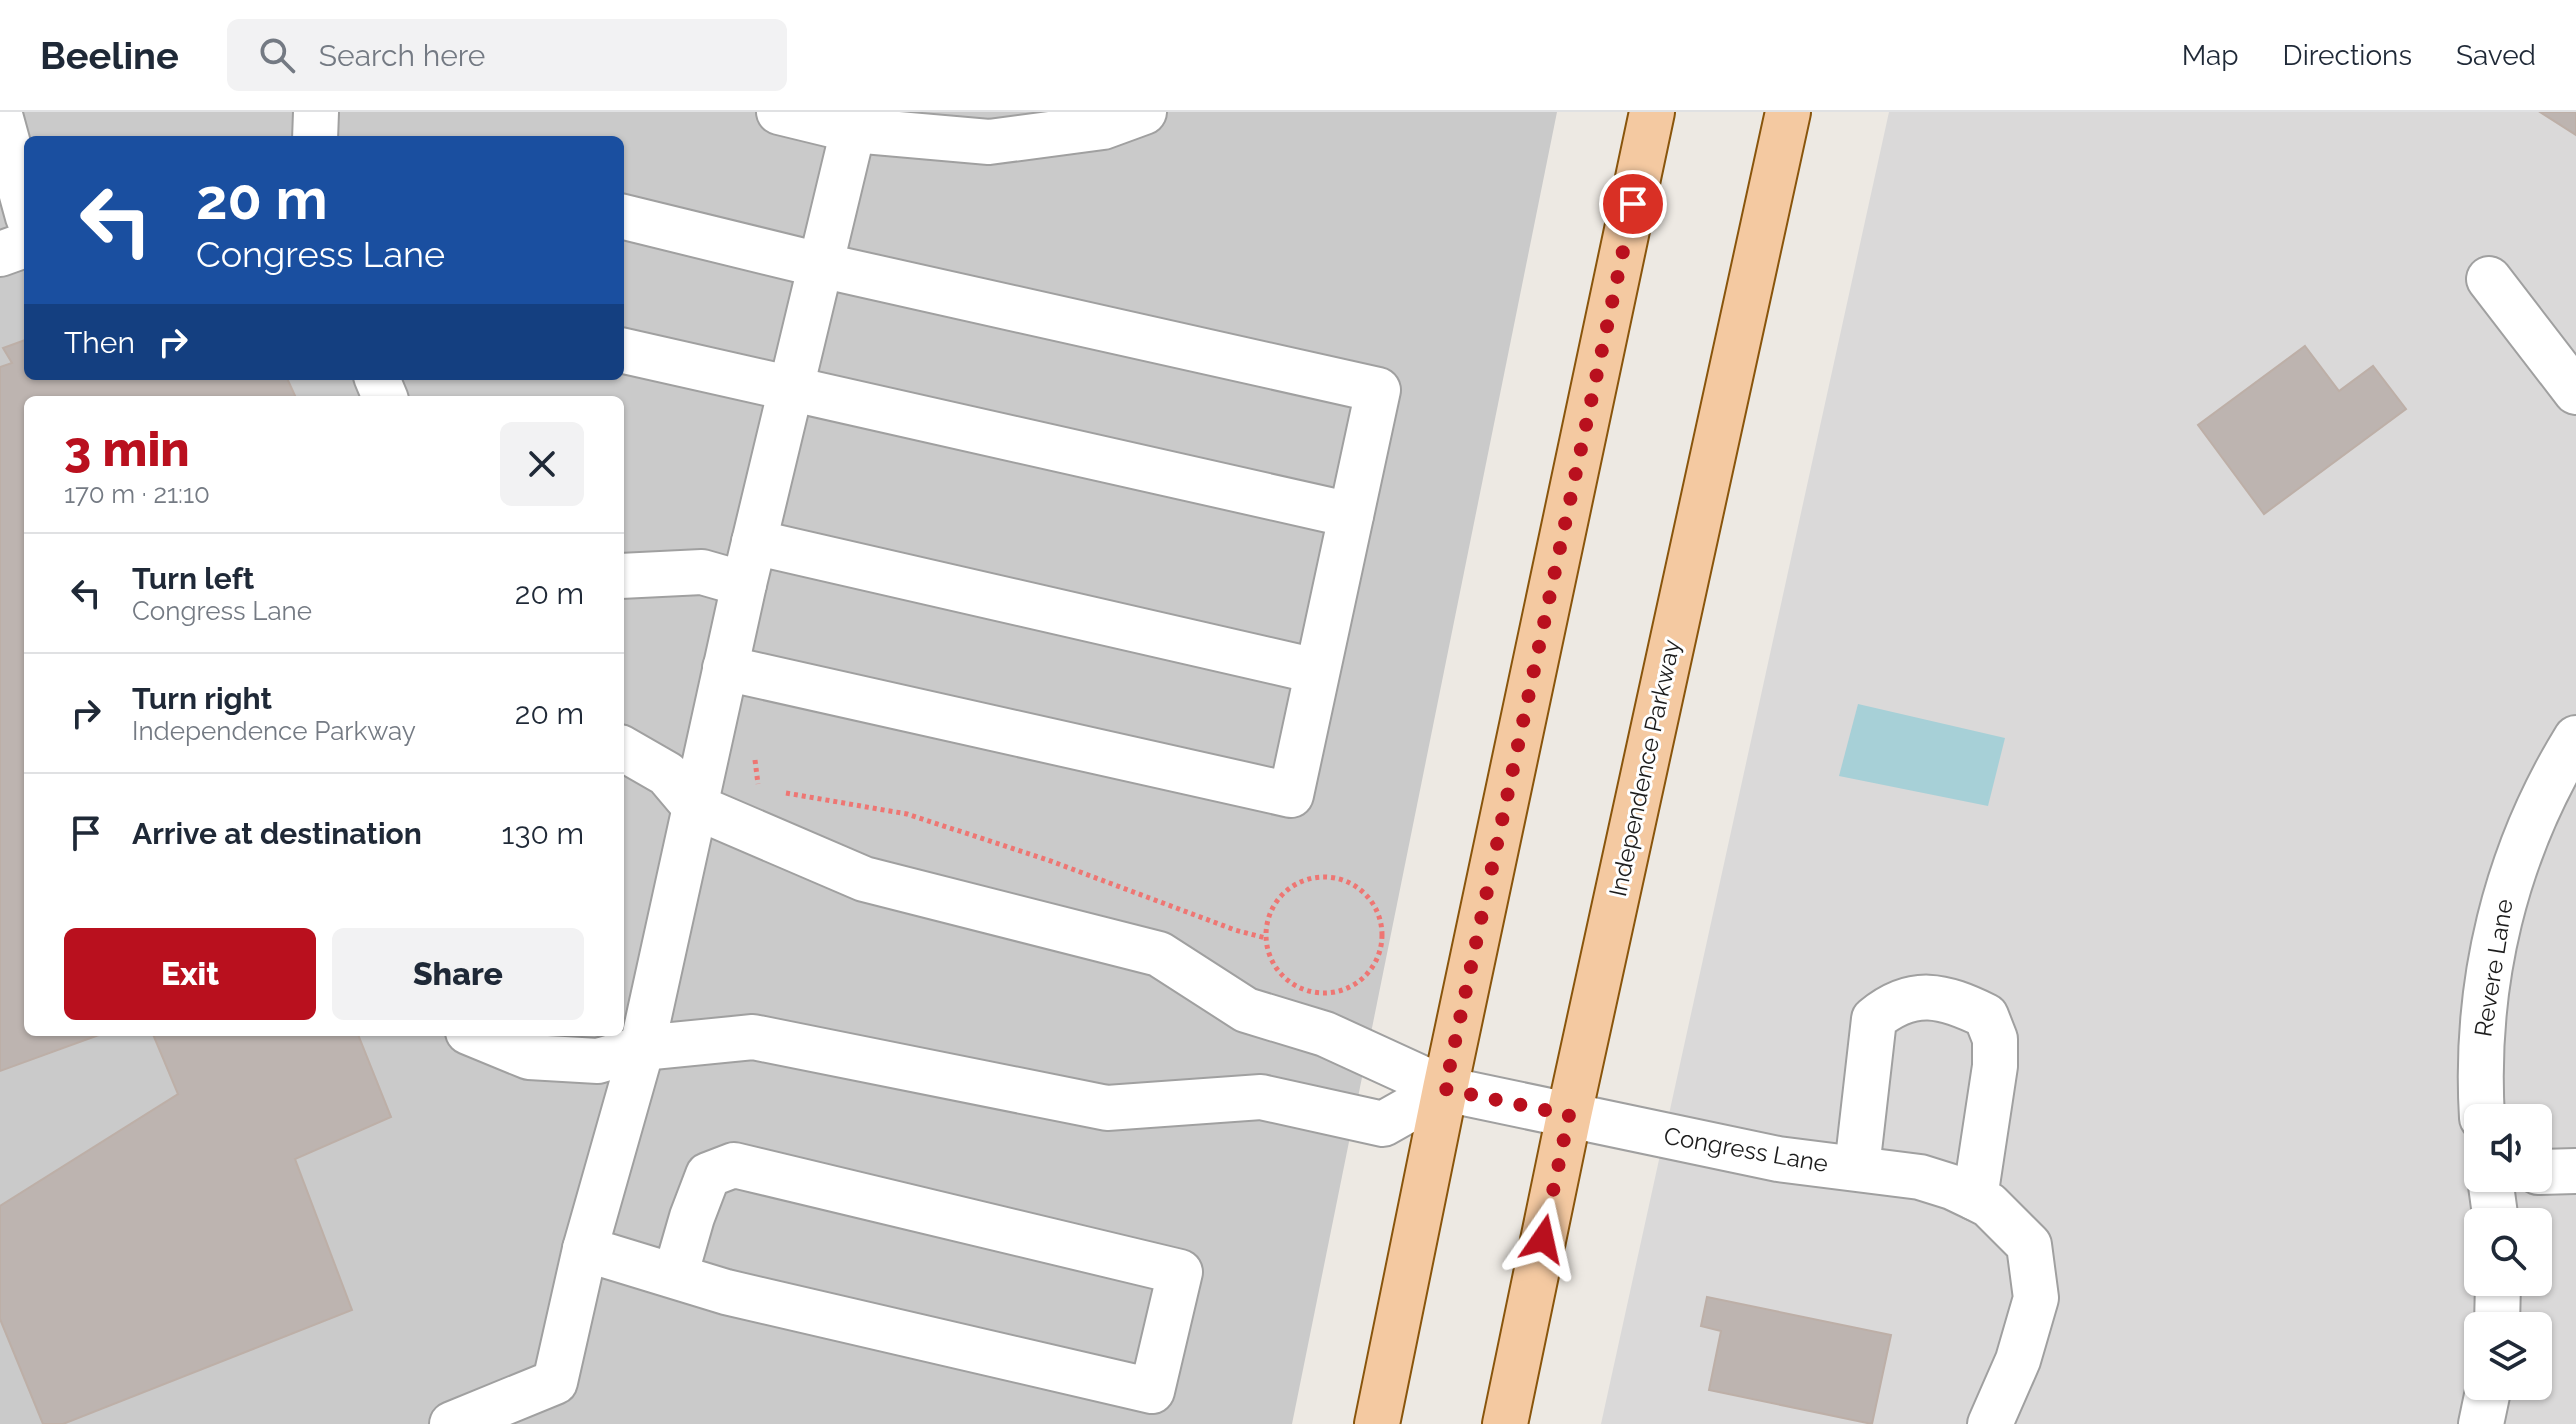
<!DOCTYPE html>
<meta charset="utf-8">
<style>
:root{--surface:#fff;--page:#f2f2f3;--text:#1f2937;--muted:#747a83;--line:#e0e1e3;--accent:#b9101e}
body{margin:0;font-family:Raleway,sans-serif;background:var(--page);color:var(--text);height:100vh;display:flex;flex-direction:column;font-size:30px;white-space:nowrap}
*{box-sizing:border-box;margin:0}
p{font-size:26px;color:var(--muted)}
.icon{flex:none;width:44px;height:44px;fill:none;stroke:currentColor;stroke-width:2;stroke-linecap:round;stroke-linejoin:round}
.map{position:relative;flex:1;overflow:hidden}
.details{position:absolute;left:24px;top:284px;width:600px;height:640px;display:flex;flex-direction:column;background:var(--surface);border-radius:12px;box-shadow:0 2px 6px #0004}
.details>*{flex:none}
.hud{position:absolute;left:24px;top:24px;width:600px;height:244px;border-radius:12px;box-shadow:0 2px 6px #0004;background:#1a4fa0;color:#fff;overflow:hidden}
.tools{position:absolute;left:2464px;top:992px;display:grid;gap:16px}
.tools a{display:grid;place-items:center;width:88px;height:88px;border-radius:12px;background:var(--surface);box-shadow:0 2px 6px #0004;font-size:40px}
.pin{position:absolute;display:grid;place-items:center;width:68px;height:68px;color:#fff;margin:-34px;border:4px solid #fff;border-radius:50%;box-shadow:0 2px 8px #0007}
.me{position:absolute;width:88px;margin:-44px;rotate:11deg;stroke-linejoin:round;filter:drop-shadow(0 0 6px #0008)}
.turn{display:flex;align-items:center;gap:28px;height:168px;padding:0 40px;font-size:36px}
.turn .icon{width:104px;height:104px;stroke-width:2.5}
.turn b{display:block;font-size:56px;line-height:68px}
.then{display:flex;align-items:center;height:76px;padding:0 40px;background:#0003;gap:16px;font-size:30px}
.round{display:grid;place-items:center;flex:none;width:84px;height:84px;border-radius:12px;background:var(--page)}
.headline{display:flex;align-items:center;justify-content:space-between;height:136px;padding:0 40px}
h1{font-size:48px;font-weight:800;line-height:60px;color:var(--accent)}
.button{display:flex;gap:16px;margin-top:auto;padding:16px 40px}
.button a{flex:1;height:92px;border-radius:12px;background:var(--accent);color:#fff;font-size:32px;font-weight:800;line-height:92px;text-align:center}
.button a+a{background:var(--page);color:var(--text)}
ul{padding:0;list-style:none}
li{display:flex;align-items:center;gap:24px;height:120px;padding:0 40px;border-top:2px solid var(--line)}
li div{flex:1}
li b{display:block;font-size:30px}
li em{font-style:normal}
header{display:flex;align-items:center;gap:48px;box-sizing:border-box;height:112px;padding:0 40px;background:var(--surface);border-bottom:2px solid var(--line)}
header strong{font-size:38px}
nav{display:flex;gap:44px;margin-inline-start:auto;font-size:28px}
.search{width:560px;height:72px;background:var(--page);display:flex;align-items:center;gap:20px;box-sizing:border-box;padding:0 28px;border-radius:12px;color:var(--muted);font-size:30px}
.map>svg:first-child{display:block}
.residential{fill:#dad9d9;fill-rule:evenodd}
.religious{fill:#cacaca;fill-rule:evenodd}
.water{fill:#a7d0d7}
.building{fill:#bdb4b0;stroke:#bdafa7;stroke-width:2}
.lines{fill:none;stroke-linecap:round;stroke-linejoin:round}
.minor-casing{stroke:#a0a0a0;stroke-width:48}
.major-casing{stroke:#89550c;stroke-width:48}
.path{stroke:#ee7673;stroke-width:5;stroke-dasharray:4 4;stroke-linecap:butt}
.minor{stroke:#fff;stroke-width:44}
.major{stroke:#f4c9a1;stroke-width:44}
.route{stroke:#b9101e;stroke-width:14;stroke-dasharray:0 25.2}
.labels{text-anchor:middle;stroke-width:6;stroke-linejoin:round;paint-order:stroke}
.street-label{font-size:24px;fill:#1c1c1c;stroke:#fff}
</style>
<header>
<strong>Beeline</strong>
<div class="search"><svg class="icon" aria-label="search" viewBox="0 0 24 24"><circle cx="10" cy="10" r="6"/><path d="M15 15l6 6"/></svg>Search here</div>
<nav><a>Map</a><a>Directions</a><a>Saved</a></nav>
</header>
<div class="map">
<svg width="2576" height="1312" viewBox="0 0 2576 1312">
<rect width="100%" height="100%" fill="#ede9e3"/>
<path class="residential" d="M1889,0H2576V1312H1601ZM2478,1006H2538V1066H2478ZM2478,1110H2538V1170H2478ZM2478,1214H2538V1274H2478Z"/>
<path class="religious" d="M0,0H1557L1292,1312H0ZM28,28H620V264H28ZM28,288H620V920H28Z"/>
<path class="water" d="M1858,592L2005,626L1988,694L1839,664Z"/>
<g class="building">
<path d="M2540,0H2576V23Z"/>
<path d="M28,227V264H286L297,288H28V920H107L0,959V255L12,251L3,236Z"/>
<path d="M2305,234L2339,279L2373,254L2406,297L2264,402L2198,313Z"/>
<path d="M152,920H357L391,1005L295,1047L352,1198L63,1312H43L0,1207V1094L178,982Z"/>
<path d="M1707,1185L1891,1223L1872,1312L1709,1278L1721,1219L1701,1214Z"/>
</g>
<g class="lines">
<g class="minor-casing">
<g id="minor">
<path d="M779,0L853,18L989,30L1103,15L1144,0"/>
<path d="M0,3L28,105"/>
<path d="M315,28L316,0"/>
<path d="M620,104L820,153L1378,278L1291,683L725,556"/>
<path d="M0,142L28,132"/>
<path d="M2489,167L2576,280"/>
<path d="M620,238L1351,403"/>
<path d="M376,264L386,288"/>
<path d="M754,430L1316,559"/>
<path d="M620,464L702,460L744,472"/>
<path d="M620,635L667,662L694,694L864,767L1159,842L1246,898L1325,922L1445,977L1778,1047L1920,1065L1952,1075L1975,1086L1989,1093L2029,1133L2036,1186L2018,1248L1990,1312"/>
<path d="M468,920L529,945L598,949L642,936L753,925L1107,996L1261,985L1383,1012L1445,977"/>
<path d="M2482,1006C2474,872 2505,741 2576,626"/>
<path d="M1857,1056L1874,907C1913,875 1943,883 1986,904L1995,927V954L1975,1086"/>
<path d="M2538,1060L2576,1059"/>
<path d="M2490,1066L2496,1110"/>
<path d="M585,1137L726,1180L1152,1279L1180,1160L734,1053L708,1063L692,1105L675,1164"/>
<path d="M2497,1214L2498,1170"/>
<path d="M452,1312L555,1270L585,1137L642,936L744,472L853,18"/>
<path d="M2481,1312L2489,1274"/>
</g>
</g>
<g class="major-casing">
<g id="major">
<path d="M1377,1312L1445,977L1652,0"/>
<path d="M1505,1312L1569,1003L1788,0"/>
</g>
</g>
<g class="path">
<path d="M755,648L758,672"/>
<path d="M786,681L907,702L1048,748L1235,818L1266,826"/>
<circle cx="1324" cy="823" r="58"/>
</g>
<use href="#minor" class="minor"/>
<use href="#major" class="major"/>
</g>
<g class="lines">
<path class="route" d="M1543,1127L1569,1003L1445,977L1633,92"/>
</g>
<g class="labels">
<g class="street-label">
<text transform="translate(1645 656) rotate(-78)" y="8">Independence Parkway</text>
<text transform="translate(2494 856) rotate(-81)" y="8">Revere Lane</text>
<text transform="translate(1746 1038) rotate(10)" y="8">Congress Lane</text>
</g>
</g>
</svg>
<div class="tools">
<a><svg class="icon" aria-label="sound" viewBox="0 0 24 24"><path d="M4 9h4l5-4v14l-5-4H4zM17 9q2 3 0 6"/></svg></a>
<a><svg class="icon" aria-label="search" viewBox="0 0 24 24"><circle cx="10" cy="10" r="6"/><path d="M15 15l6 6"/></svg></a>
<a><svg class="icon" aria-label="layers" viewBox="0 0 24 24"><path d="M12 4l9 5-9 5-9-5zM3 14l9 5 9-5"/></svg></a>
</div>
<div class="pin" style="left:1633px;top:92px;background:#d93025"><svg class="icon" aria-label="arrive" viewBox="0 0 24 24"><path d="M6 21V4h12l-3 4 3 4H6"/></svg></div>
<svg class="me" style="left:1543px;top:1127px" viewBox="-20 -20 40 40"><path d="M0-17L14 15 0 8-14 15z" fill="#b9101e" stroke="#fff" stroke-width="4"/></svg>
<div class="hud">
<div class="turn"><svg class="icon" aria-label="left" viewBox="0 0 24 24"><path d="M17 20v-9H6M10 6l-5 5 5 5"/></svg><div><b>20 m</b>Congress Lane</div></div>
<div class="then">Then<svg class="icon" aria-label="right" viewBox="0 0 24 24"><path d="M7 20v-9h11M14 6l5 5-5 5"/></svg></div>
</div>
<section class="details">
<div class="headline"><div><h1>3 min</h1><p>170 m · 21:10</p></div><a class="round"><svg class="icon" aria-label="close" viewBox="0 0 24 24"><path d="M6 6l12 12M18 6L6 18"/></svg></a></div>
<ul>
<li><svg class="icon" aria-label="left" viewBox="0 0 24 24"><path d="M17 20v-9H6M10 6l-5 5 5 5"/></svg><div><b>Turn left</b><p>Congress Lane</p></div><em>20 m</em></li>
<li><svg class="icon" aria-label="right" viewBox="0 0 24 24"><path d="M7 20v-9h11M14 6l5 5-5 5"/></svg><div><b>Turn right</b><p>Independence Parkway</p></div><em>20 m</em></li>
<li><svg class="icon" aria-label="arrive" viewBox="0 0 24 24"><path d="M6 21V4h12l-3 4 3 4H6"/></svg><div><b>Arrive at destination</b></div><em>130 m</em></li>
</ul>
<div class="button"><a>Exit</a><a>Share</a></div>
</section>
</div>
